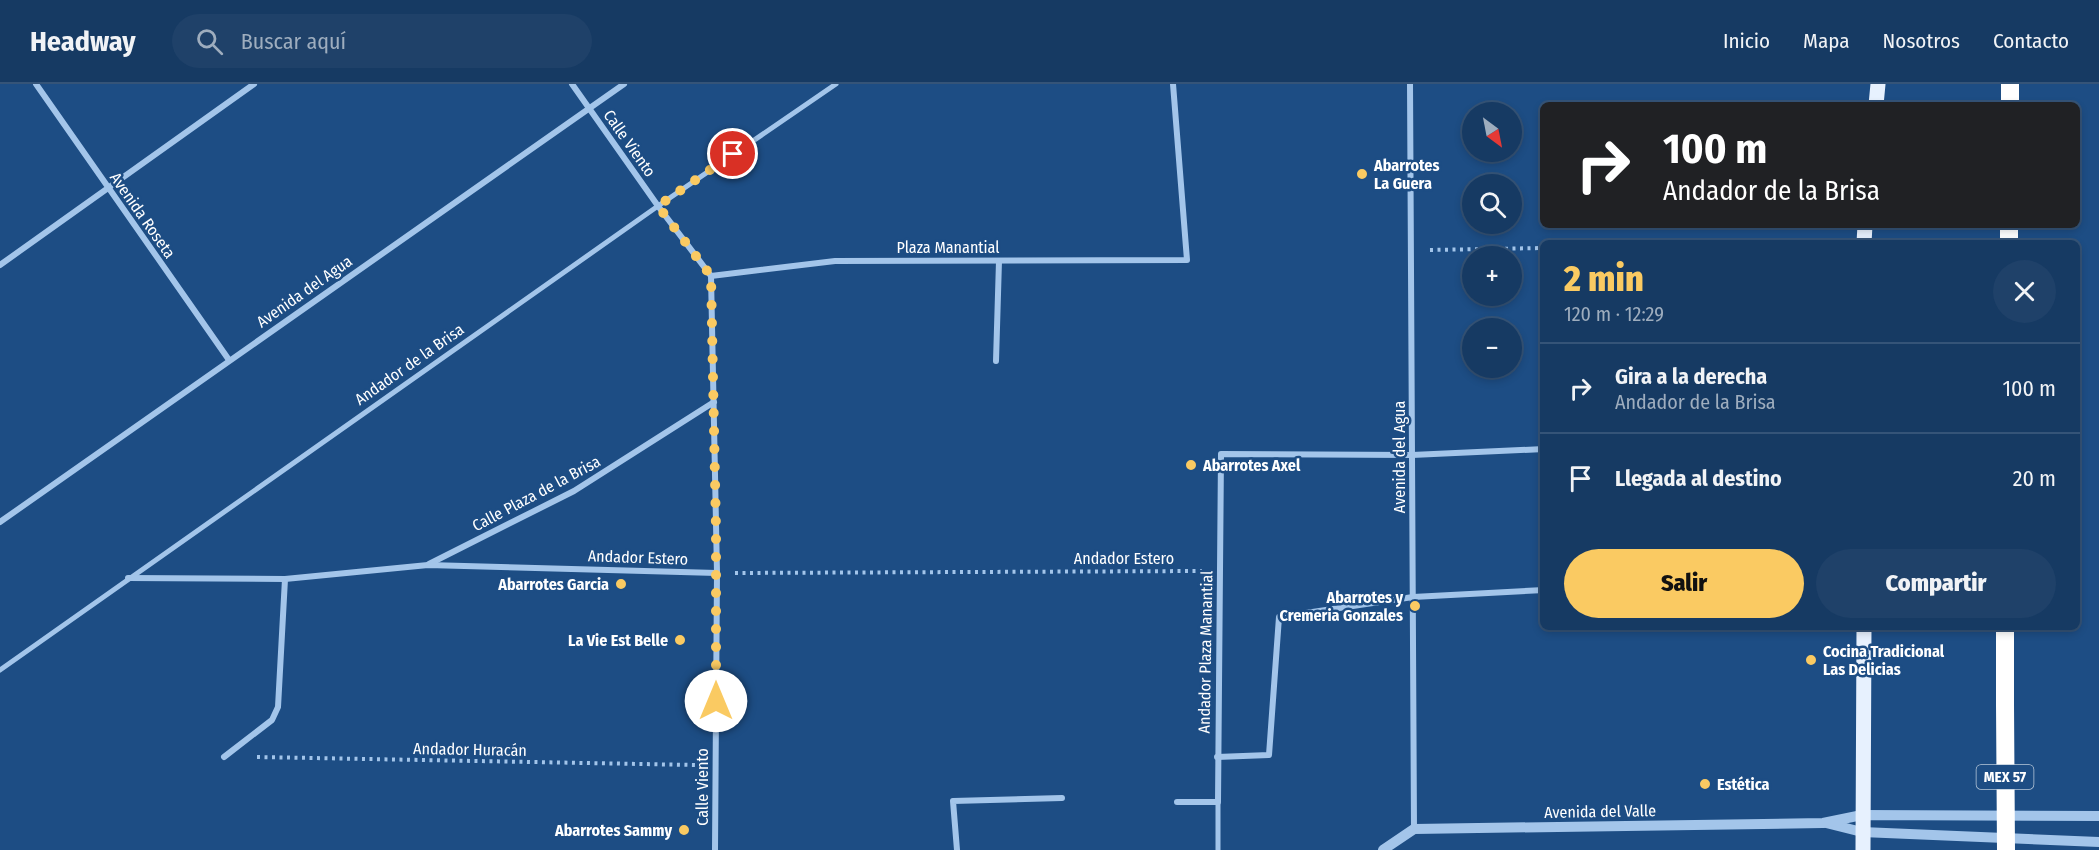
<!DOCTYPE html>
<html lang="es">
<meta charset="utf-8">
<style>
:root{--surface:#163a63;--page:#1f4169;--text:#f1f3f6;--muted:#9eadbe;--line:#355478;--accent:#faca62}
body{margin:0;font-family:"Fira Sans Condensed",sans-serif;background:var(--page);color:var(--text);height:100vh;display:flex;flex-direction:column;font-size:22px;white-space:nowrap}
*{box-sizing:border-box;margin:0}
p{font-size:20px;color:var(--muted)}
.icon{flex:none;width:33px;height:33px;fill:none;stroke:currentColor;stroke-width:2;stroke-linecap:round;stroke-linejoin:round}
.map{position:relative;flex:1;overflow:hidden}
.details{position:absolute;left:1540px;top:156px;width:540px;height:390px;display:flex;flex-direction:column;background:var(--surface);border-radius:9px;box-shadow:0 3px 9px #0003,0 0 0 2px var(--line)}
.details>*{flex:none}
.hud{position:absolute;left:1540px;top:18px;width:540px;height:126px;border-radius:9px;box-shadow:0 3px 9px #0003,0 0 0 2px var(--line);background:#202124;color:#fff;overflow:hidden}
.needle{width:39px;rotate:148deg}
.fabs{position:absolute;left:1462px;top:18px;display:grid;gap:12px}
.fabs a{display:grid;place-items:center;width:60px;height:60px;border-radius:50%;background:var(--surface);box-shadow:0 3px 9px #0003,0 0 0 2px var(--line);font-size:30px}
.pin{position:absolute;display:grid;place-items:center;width:51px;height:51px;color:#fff;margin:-26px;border:3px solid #fff;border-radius:50%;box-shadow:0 2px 6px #0007}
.me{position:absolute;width:66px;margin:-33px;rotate:0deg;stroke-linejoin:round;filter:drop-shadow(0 0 4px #0008)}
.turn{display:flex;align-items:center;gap:21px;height:126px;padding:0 24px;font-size:27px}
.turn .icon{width:78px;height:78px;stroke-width:2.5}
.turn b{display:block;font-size:42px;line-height:51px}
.round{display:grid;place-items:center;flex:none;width:63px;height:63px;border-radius:32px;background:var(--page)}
.summary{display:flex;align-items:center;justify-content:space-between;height:102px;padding:0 24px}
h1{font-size:36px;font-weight:800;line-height:45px;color:var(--accent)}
.action{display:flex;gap:12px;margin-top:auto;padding:12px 24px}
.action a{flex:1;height:69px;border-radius:36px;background:var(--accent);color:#111;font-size:24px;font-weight:800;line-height:69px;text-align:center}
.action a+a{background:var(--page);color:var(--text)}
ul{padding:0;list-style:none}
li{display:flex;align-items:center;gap:18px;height:90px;padding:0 24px;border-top:2px solid var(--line)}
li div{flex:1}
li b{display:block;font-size:22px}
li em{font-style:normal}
header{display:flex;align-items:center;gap:36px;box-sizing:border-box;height:84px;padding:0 30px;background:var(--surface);border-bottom:2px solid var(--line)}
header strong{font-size:28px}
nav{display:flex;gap:33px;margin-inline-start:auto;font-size:21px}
.search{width:420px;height:54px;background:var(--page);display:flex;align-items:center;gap:15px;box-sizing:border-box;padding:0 21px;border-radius:33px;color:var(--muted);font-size:22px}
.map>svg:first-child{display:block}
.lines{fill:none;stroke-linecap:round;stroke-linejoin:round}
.path{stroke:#a3c5ea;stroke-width:4;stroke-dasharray:3 4.5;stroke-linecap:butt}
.pedestrian{stroke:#a3c5ea;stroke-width:5}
.minor{stroke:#a3c5ea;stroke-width:6}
.tertiary{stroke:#a3c5ea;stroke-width:10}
.primary{stroke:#e7f1fe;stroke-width:15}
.motorway{stroke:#fff;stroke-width:18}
.motorway-bridge{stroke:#fff;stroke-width:18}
.route{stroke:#faca62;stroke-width:10;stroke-dasharray:0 18}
.poi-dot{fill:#faca62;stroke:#1d4d84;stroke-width:2}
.labels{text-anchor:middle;stroke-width:5;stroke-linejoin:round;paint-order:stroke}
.shield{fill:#1d4d84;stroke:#bbcada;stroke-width:1.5}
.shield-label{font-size:15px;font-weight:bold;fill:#fff}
.street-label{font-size:16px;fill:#fff;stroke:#1d4d84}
.poi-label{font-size:16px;font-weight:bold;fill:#fff;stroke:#1d4d84;text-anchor:start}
</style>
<header>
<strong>Headway</strong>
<div class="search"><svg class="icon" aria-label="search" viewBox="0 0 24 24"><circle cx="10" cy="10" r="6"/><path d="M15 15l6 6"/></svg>Buscar aquí</div>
<nav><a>Inicio</a><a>Mapa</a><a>Nosotros</a><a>Contacto</a></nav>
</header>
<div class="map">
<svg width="2099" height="766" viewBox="0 0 2099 766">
<rect width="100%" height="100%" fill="#1d4d84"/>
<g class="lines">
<g class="path">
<path d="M1777,159L1839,158"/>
<path d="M1430,166L1544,164"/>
<path d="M735,489L1202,487"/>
<path d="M257,673L696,681"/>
</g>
<g class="pedestrian">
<path d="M0,586L658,122L836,0"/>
<path d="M1218,718V766"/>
</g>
<g class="minor">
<path d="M36,0L229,276"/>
<path d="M572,0L658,122L711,192L717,489L715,766"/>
<path d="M1410,0L1414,745"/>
<path d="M0,181L254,0"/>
<path d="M711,192L835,177L1187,176L1173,0"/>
<path d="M996,277L999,177"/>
<path d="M0,438L624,0"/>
<path d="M429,480L574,407L714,318"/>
<path d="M128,494L285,495L428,481L717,489"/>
<path d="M224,673L272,636L278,623L285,495"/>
<path d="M1217,673L1269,671L1279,533L1413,513L1544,506"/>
<path d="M1177,718H1218L1221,370L1412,371L1544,365"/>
<path d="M957,766L953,717L1062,714"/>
</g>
<g class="tertiary">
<path d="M1826,739L1862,748L2099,758"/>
<path d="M1383,766L1414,745L1823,739L1862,731L2099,732"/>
</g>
<g class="primary">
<path d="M1876,21L1878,0"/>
<path d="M1864,159L1865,141"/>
<path d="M1863,766L1864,543"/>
</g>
<g class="motorway">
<path d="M2010,21V0"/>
<path d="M2009,159V141"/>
<path d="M2005,620V543"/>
</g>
<path class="motorway-bridge" d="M2005,620L2006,766"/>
</g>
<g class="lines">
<path class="route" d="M716,617V446L711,192L658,122L733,70"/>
</g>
<g class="poi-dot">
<circle cx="1362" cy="90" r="6"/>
<circle cx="1191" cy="381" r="6"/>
<circle cx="621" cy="500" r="6"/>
<circle cx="1415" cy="522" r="6"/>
<circle cx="680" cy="556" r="6"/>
<circle cx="1811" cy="576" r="6"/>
<circle cx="1705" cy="700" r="6"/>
<circle cx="684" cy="746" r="6"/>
</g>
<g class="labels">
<rect class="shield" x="1976.5" y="681" width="57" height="24" rx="4.5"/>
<g class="shield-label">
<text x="2005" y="698">MEX 57</text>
</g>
<g class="street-label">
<text transform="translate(630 59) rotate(55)" y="6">Calle Viento</text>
<text transform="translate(143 131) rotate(55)" y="6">Avenida Roseta</text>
<text x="948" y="169">Plaza Manantial</text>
<text transform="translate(304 207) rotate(-35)" y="6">Avenida del Agua</text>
<text transform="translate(409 280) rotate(-35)" y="6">Andador de la Brisa</text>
<text transform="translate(1399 373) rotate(-90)" y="6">Avenida del Agua</text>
<text transform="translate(536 409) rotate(-28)" y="6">Calle Plaza de la Brisa</text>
<text transform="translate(638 473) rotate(2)" y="6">Andador Estero</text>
<text x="1124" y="480">Andador Estero</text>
<text transform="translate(1205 568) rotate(-89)" y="6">Andador Plaza Manantial</text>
<text transform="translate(470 665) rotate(1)" y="6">Andador Huracán</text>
<text transform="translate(702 703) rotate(-90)" y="6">Calle Viento</text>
<text transform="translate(1600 727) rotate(-1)" y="6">Avenida del Valle</text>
</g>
<g class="poi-label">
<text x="1374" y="87">Abarrotes<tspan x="1374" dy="18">La Guera</tspan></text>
<text x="1203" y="387">Abarrotes Axel</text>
<text x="609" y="506" text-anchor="end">Abarrotes Garcia</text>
<text x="1403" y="519" text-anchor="end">Abarrotes y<tspan x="1403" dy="18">Cremeria Gonzales</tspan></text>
<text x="668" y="562" text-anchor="end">La Vie Est Belle</text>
<text x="1823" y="573">Cocina Tradicional<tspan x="1823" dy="18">Las Delicias</tspan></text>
<text x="1717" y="706">Estética</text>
<text x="672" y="752" text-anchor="end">Abarrotes Sammy</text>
</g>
</g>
</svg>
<div class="fabs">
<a><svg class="needle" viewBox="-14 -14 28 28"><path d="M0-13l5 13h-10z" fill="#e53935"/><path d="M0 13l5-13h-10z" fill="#9eadbe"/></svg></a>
<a><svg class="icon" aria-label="search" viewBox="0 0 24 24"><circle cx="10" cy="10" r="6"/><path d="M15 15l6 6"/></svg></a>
<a>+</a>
<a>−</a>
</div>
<div class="pin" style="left:733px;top:70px;background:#d93025"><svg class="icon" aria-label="arrive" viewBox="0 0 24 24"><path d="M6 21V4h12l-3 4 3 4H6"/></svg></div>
<svg class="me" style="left:716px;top:617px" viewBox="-20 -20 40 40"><circle r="19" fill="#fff"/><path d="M0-13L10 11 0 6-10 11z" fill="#faca62"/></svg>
<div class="hud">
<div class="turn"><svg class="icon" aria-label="right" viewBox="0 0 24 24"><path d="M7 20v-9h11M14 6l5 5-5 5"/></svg><div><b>100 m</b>Andador de la Brisa</div></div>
</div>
<section class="details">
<div class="summary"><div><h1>2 min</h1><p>120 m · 12:29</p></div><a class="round"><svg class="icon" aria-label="close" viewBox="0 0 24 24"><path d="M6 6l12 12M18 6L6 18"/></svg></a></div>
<ul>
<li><svg class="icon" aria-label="right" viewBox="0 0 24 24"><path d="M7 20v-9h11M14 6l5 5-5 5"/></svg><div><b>Gira a la derecha</b><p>Andador de la Brisa</p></div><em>100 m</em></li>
<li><svg class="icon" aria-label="arrive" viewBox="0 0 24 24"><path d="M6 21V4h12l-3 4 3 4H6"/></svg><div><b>Llegada al destino</b></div><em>20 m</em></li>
</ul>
<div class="action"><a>Salir</a><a>Compartir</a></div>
</section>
</div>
